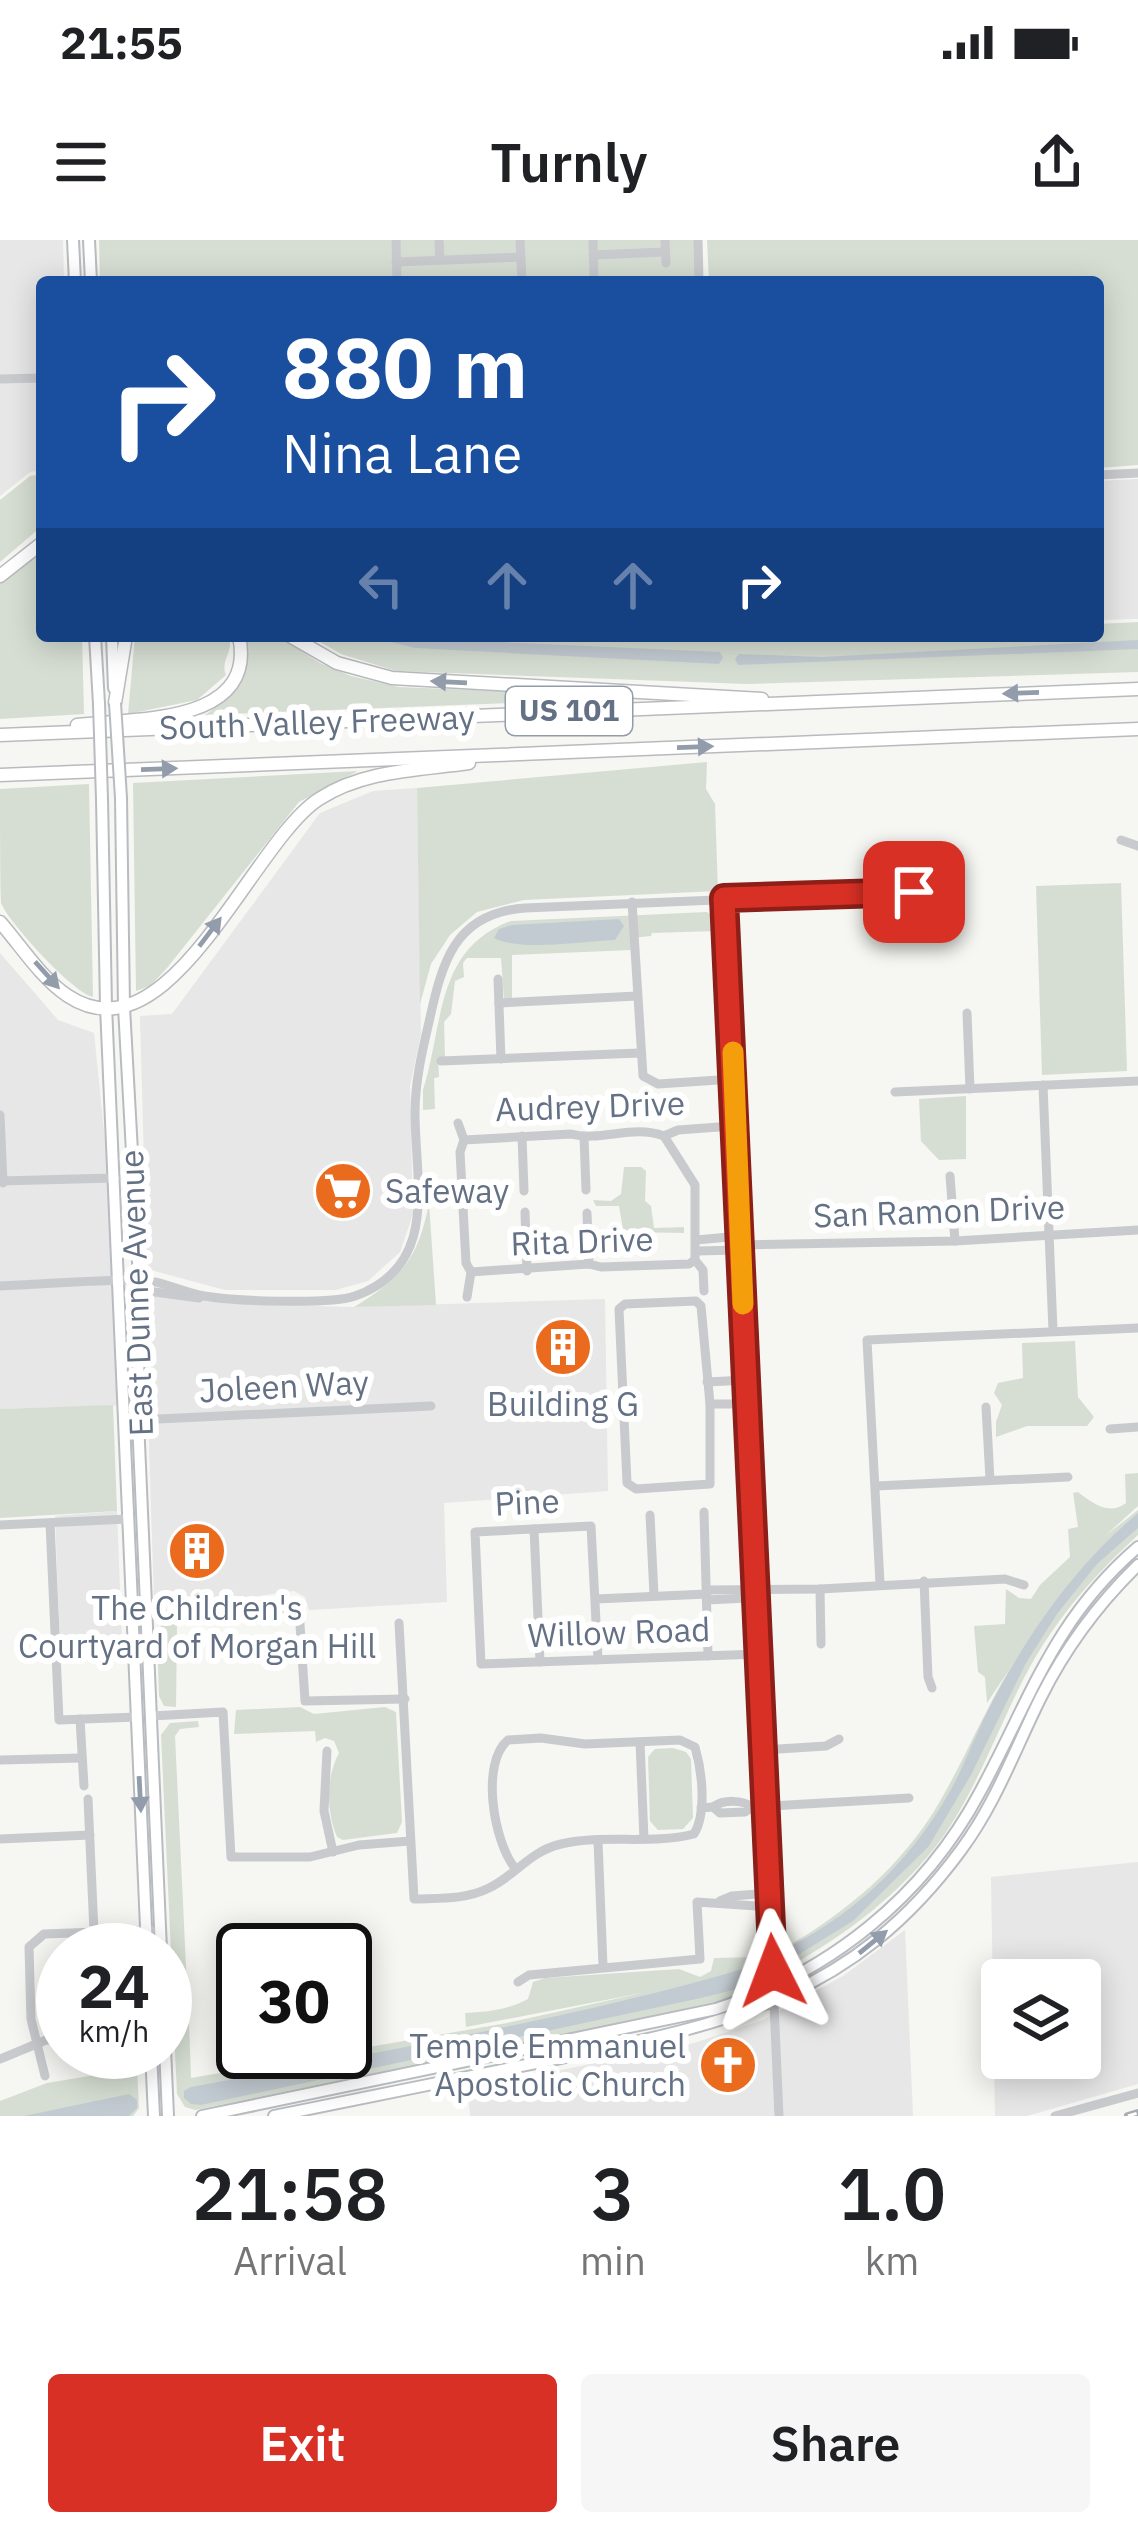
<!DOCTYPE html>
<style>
:root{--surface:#fff;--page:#f6f6f6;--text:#202124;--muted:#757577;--accent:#d93025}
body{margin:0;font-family:"IBM Plex Sans",sans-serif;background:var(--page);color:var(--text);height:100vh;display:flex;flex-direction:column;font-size:45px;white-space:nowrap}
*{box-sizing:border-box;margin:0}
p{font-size:39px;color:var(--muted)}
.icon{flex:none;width:66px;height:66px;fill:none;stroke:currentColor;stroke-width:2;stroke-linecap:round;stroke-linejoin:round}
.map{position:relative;height:1876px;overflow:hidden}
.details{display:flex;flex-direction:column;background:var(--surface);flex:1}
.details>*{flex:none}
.guide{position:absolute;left:36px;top:36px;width:1068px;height:366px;border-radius:12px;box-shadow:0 6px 30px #0003;background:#1a4fa0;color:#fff;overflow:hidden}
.buttons{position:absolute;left:981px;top:1719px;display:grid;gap:24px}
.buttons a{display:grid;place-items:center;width:120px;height:120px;border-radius:12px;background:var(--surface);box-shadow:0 6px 30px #0003;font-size:60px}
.speed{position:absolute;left:36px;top:1683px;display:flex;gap:24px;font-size:60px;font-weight:700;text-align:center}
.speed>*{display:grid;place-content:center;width:156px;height:156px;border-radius:50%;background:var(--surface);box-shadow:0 6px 30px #0003;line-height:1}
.speed small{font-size:30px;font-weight:400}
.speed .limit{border:6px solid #111;border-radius:18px;background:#fff;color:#111}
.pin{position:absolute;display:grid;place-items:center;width:102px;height:102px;color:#fff;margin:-51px;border-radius:24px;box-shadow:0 6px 18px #0006}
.me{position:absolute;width:132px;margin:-66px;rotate:357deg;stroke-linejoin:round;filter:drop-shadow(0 0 9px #0008)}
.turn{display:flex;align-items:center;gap:42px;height:252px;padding:0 48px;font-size:54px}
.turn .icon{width:156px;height:156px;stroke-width:2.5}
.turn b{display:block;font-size:84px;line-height:102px}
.lanes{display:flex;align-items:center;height:114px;padding:0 48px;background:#0003;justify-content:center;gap:60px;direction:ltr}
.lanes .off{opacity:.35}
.eta{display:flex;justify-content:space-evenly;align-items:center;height:204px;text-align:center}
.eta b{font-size:72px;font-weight:600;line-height:84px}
.primary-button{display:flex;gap:24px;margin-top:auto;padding:24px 48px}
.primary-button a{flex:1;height:138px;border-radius:12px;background:var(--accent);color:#fff;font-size:48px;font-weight:600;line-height:138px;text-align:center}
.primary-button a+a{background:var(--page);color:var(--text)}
.status{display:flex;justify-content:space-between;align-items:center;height:84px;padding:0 60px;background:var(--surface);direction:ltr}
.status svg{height:33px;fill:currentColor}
header{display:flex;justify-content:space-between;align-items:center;height:156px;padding:0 48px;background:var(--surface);font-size:54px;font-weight:600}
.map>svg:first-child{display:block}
.built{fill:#e6e7e6;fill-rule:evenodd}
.green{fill:#d6ded3}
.water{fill:#c3cbd2}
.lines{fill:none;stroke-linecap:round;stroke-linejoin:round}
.major-casing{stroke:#b8bbc0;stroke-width:14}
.highway-casing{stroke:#b8babe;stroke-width:15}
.minor{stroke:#c8cace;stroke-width:9}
.major{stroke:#fff;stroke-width:10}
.highway{stroke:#fff;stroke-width:12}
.rail-casing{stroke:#a7abb2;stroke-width:8}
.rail{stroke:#fff;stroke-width:3;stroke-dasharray:9;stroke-linecap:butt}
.major-bridge-casing{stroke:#b8bbc0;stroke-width:14;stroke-linecap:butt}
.major-bridge{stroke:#fff;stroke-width:10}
.oneway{fill:#929caa}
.route-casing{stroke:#8d1f18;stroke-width:30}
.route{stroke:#d93025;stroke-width:21}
.slow{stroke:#f59e0b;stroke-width:21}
.labels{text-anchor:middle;stroke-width:12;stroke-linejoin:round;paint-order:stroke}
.shield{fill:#fff;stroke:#929caa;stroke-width:3}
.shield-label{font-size:30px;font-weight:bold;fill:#647185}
.street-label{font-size:33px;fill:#647185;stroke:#fff}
.poi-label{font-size:33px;fill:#647185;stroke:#fff}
</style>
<div class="status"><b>21:55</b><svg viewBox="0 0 49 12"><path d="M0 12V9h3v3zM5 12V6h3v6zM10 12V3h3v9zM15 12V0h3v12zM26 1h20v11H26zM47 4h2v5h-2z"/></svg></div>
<header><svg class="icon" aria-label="menu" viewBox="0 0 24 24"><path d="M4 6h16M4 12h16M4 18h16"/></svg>Turnly<svg class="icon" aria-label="share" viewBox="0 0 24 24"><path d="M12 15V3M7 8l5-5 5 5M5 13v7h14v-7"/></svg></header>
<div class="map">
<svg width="1138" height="1876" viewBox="0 0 1138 1876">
<rect width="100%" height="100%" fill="#f6f6f2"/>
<g class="built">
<path d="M0,0H63L64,42H42V230L30,232L0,256Z"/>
<path d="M1138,239V379L1098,380V241Z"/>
<path d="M417,548L421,794L410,846L413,974L400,1012L368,1041L336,1050H225L147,1029L140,776L172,774L320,573L373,551Z"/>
<path d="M0,713L58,780L94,793L132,1165L0,1169Z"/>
<path d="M144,1052L282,1065L354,1067L605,1059L608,1251L444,1263L447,1362L309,1370L305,1357L294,1351L237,1359L158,1362L154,1359Z"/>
<path d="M117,1271L122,1403L60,1406L55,1276Z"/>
<path d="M1138,1622V1844L1027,1876H995L991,1637ZM1002,1740H1080V1818H1002Z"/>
<path d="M905,1690L913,1876H470L468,1849L694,1803L763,1780L843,1736Z"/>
</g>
<g class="green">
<path d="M99,0H695L696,42H100Z"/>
<path d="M707,0H1138V225L1098,228V42H709Z"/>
<path d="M42,234V286L0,322V260L30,236Z"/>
<path d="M42,308V396H82L84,474L0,479V342Z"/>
<path d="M1138,382V432L748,444L396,431L341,414L310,396H1098V384Z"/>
<path d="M135,396H229C234,412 220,420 226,435L197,460L128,474Z"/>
<path d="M244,396H278L320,423L351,436L399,447L600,455L533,462L205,475C234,454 250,433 244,396Z"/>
<path d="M707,522L706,549L715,564L718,651L524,660L477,672L450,695L431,724L420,764L417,548Z"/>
<path d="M358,531L299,562L167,728L150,746L136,751L133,543Z"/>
<path d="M89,544L93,757C74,754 9,683 1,663C0,647 0,571 0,549Z"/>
<path d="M1121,643L1127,831L1042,835L1036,646Z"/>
<path d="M707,672L715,678L716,691L652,693L651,696L631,698V710L512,715V758L504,759L501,718H467L463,723L464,737L455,741L451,774L444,782L445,817L438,818L439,837L434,838L435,869L423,870V850C444,783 435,709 511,681Z"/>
<path d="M966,856V919L939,920L921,901L919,859Z"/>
<path d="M624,927H641L646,931L645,961L651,966L654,988L684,987V993L628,992L623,989L619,966H596L593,960L611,961L621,954Z"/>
<path d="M429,963L436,1065L354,1067C402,1038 418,1019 429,963Z"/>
<path d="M1075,1101L1078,1157L1094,1177L1087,1186H1027L996,1197V1182L1002,1165L994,1153L998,1143L1023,1138L1022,1103Z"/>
<path d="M113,1165L117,1271L0,1278V1169Z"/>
<path d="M1138,1233V1266L1105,1296L1138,1270V1295C1092,1337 1053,1382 1024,1438C993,1498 972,1564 928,1616C890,1661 843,1696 792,1725L785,1721L783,1709C846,1673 902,1626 939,1563C964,1520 983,1474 1009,1430L987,1463L985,1437L978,1432L974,1386L1005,1384L1006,1349L1019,1358L1031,1359L1040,1345L1070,1317L1068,1289L1078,1287L1073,1253L1078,1252C1092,1263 1109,1276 1126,1263L1125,1234Z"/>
<path d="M177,1381L176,1467L164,1466L159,1456L157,1391L164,1382Z"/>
<path d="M300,1467L314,1474L385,1467L396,1472L402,1582L397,1593L343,1600L337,1597C326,1571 326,1537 339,1513L334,1501L325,1498L316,1502L315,1491L234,1494L236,1470Z"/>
<path d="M198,1481L199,1487L180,1489L175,1496L187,1747L177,1744L172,1734L161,1495L170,1483Z"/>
<path d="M673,1508L686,1512L691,1519L693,1578L683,1589L658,1590L650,1581L648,1517L655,1509Z"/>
<path d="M759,1717L764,1725L760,1727L759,1740L745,1754L708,1765L195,1870L185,1867L177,1854L173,1770L176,1763L188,1757L191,1838L507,1783L642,1753L466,1787L465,1773C488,1772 507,1770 528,1759L533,1742L545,1738L679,1729L700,1737L711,1731L714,1718Z"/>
<path d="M137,1828L139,1868L133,1876H0V1861L47,1843Z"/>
</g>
<g class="water">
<path d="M367,396L720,412L723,418L719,424L415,408Z"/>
<path d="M1138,400V409L738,425L735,419L739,414L822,417Z"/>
<path d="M619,679L624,686L615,700C584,701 520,712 494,698L499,689L512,685Z"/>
<path d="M1138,1273V1288L1097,1324L1057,1374L1026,1423L971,1535L929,1606L853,1681L788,1721L784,1714L789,1707C863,1669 922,1609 959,1534C972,1506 983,1478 998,1451C1037,1381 1077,1325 1138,1273Z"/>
<path d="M746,1728L755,1729L757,1738L749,1746L701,1758L201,1865L191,1864L184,1858V1851L191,1847C377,1812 565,1781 746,1728Z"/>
<path d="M129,1854L137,1860V1868L129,1876H24Z"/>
</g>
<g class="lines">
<g class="major-casing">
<g id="major">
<path d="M73,0L75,42"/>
<path d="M89,0L91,42"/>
<path d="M95,396L99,464"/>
<path d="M112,396L114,448"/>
<path d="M121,558L124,767L139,1039L138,1180L161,1710"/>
<path d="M102,559L106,766L147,1710"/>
<path d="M165,1808L168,1876"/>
<path d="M151,1812L154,1876"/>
<path d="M202,1876L716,1769C829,1733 924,1657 980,1552C1031,1458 1053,1380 1138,1307"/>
<path d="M274,1876C366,1857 459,1839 551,1820C723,1784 850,1761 961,1610C996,1563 1015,1509 1041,1457C1066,1407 1098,1364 1138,1325"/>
</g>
</g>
<g class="highway-casing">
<g id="highway">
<path d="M0,336L42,303"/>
<path d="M290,396L337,423L392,438L762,459"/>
<path d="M115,463L126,396"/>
<path d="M77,485C132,478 258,486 239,396"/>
<path d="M0,495L1138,449"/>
<path d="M0,535L1138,489"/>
<path d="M0,682C21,706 41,738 68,756C170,823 251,603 319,559C363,530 419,530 469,523"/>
</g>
</g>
<g class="minor">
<path d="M396,0L397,42"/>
<path d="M439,0L440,20"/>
<path d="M520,0L522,42"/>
<path d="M593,0L594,37"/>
<path d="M665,0L666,23"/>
<path d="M698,0L699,42"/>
<path d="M593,15L665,12"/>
<path d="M396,22L521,17"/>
<path d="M0,139L42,138"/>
<path d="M1098,235L1138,233"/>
<path d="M1121,600L1138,606"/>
<path d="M724,657L779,1876"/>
<path d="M632,662L643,836L658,844L734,839"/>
<path d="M498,739L501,819"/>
<path d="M499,763L637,756"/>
<path d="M967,773L970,849"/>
<path d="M441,821L639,813"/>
<path d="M1043,845L1053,1091"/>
<path d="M895,852L1138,841"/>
<path d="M0,875L3,943"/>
<path d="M458,883L464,900L460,912L466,1023L471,1032L467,1057"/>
<path d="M522,896L524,951"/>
<path d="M664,896L695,945V1020L703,1030L704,1051"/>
<path d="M584,897L586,950"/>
<path d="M464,900L571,894C601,902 633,884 664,896L678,890L719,887"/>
<path d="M950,936L955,1001"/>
<path d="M0,941L115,938"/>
<path d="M525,972L527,1031"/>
<path d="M587,973L589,1024"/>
<path d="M696,1000L740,996"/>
<path d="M741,1005L955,1001L1138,990"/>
<path d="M696,1011L741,1010"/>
<path d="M471,1032L589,1024L601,1027L689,1024L695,1020"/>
<path d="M0,1046C46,1044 92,1040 137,1040C157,1039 180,1051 199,1055C227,1061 330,1065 355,1056C440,1026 415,941 415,873C415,842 422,812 429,782C442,723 454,673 525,668L959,650"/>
<path d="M133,1049L199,1058"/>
<path d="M696,1061L701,1066L710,1164V1244L636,1249L627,1243L619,1069L625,1064Z"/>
<path d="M707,1142L747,1140"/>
<path d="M710,1164H748"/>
<path d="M986,1167L990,1240"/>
<path d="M138,1180L431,1166"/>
<path d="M1110,1189L1138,1187"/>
<path d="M876,1246L1068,1237"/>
<path d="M704,1272L708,1416"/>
<path d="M650,1275L654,1355"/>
<path d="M50,1283L59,1480L137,1477"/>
<path d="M0,1285L128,1279"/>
<path d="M534,1289L540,1422"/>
<path d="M924,1341L928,1437L932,1448"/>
<path d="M880,1343L867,1100L1138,1088"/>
<path d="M820,1349L821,1404"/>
<path d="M707,1350L820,1349L1005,1339L1024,1345"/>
<path d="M596,1359L707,1354"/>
<path d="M707,1360L747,1358L755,1351"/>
<path d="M147,1375L299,1369L305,1461L405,1459"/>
<path d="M399,1383L414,1659C439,1658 465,1660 489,1648C515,1636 530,1611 561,1604C604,1594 651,1605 694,1594C707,1573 702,1531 695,1507L680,1500L585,1504L541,1498L508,1500C480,1523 494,1603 515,1628"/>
<path d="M598,1420L591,1286L475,1292L481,1424L759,1414"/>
<path d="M152,1476L223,1472L231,1617H310L359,1605L410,1601"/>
<path d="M80,1479L84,1546"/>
<path d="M640,1502L644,1599"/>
<path d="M763,1510L826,1506L839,1499"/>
<path d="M327,1511L324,1571L333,1612"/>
<path d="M0,1520L82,1518"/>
<path d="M88,1559L94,1692"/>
<path d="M713,1567C724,1559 742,1560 753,1567"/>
<path d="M701,1568L713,1567L720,1573L745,1572L753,1567L909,1558"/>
<path d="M0,1599L90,1595"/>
<path d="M598,1601L603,1726"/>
<path d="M720,1661L732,1656L769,1653"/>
<path d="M518,1742L529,1735L700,1719L697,1662L770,1667"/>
<path d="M98,1812L99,1827"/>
<path d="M0,1819L46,1800H63"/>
<path d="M45,1836L31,1779L29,1707L44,1694L151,1690"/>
<path d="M1055,1876L1138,1853"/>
</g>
<use href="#major" class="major"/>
<use href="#highway" class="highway"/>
<g class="rail-casing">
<path id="rail" d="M1128,1876L1138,1873"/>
</g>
<use href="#rail" class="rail"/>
<g class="major-bridge-casing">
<g id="major-bridge">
<path d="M115,463L121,558"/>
<path d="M99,464L102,559"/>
</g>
</g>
<use href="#major-bridge" class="major-bridge"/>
</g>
<defs><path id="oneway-solid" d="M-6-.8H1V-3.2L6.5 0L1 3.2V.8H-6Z" transform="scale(3)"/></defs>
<g class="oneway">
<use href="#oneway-solid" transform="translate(449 442) rotate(-177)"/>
<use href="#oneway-solid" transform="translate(1021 453) rotate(178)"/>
<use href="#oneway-solid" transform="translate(695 507) rotate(-2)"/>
<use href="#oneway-solid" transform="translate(159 529) rotate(-2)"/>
<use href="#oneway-solid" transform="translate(210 692) rotate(-53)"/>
<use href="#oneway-solid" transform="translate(47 735) rotate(48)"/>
<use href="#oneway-solid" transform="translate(140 1554) rotate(87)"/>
<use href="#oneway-solid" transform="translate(873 1702) rotate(-39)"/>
</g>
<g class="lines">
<g class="route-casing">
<path id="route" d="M773,1731L724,658L914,652"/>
</g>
<use href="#route" class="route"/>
<path class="slow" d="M733,812L743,1064"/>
</g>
<defs>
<g id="supermarket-disc" transform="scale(3)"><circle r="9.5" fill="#ea6b1e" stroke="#fff"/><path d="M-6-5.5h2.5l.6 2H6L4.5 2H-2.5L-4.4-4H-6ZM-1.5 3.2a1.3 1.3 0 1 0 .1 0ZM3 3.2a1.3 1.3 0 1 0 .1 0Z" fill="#fff"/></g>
<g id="building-disc" transform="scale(3)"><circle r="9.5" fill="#ea6b1e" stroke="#fff"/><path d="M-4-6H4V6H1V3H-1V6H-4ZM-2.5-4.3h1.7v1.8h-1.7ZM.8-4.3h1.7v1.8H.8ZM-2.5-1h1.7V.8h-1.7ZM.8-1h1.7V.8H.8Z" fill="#fff"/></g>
<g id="church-disc" transform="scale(3)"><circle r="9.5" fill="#ea6b1e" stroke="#fff"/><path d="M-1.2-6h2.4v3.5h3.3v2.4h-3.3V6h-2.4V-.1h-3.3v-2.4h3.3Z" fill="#fff"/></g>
</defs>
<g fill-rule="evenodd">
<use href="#supermarket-disc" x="343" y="951"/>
<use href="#building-disc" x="563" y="1107"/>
<use href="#building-disc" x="197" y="1311"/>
<use href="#church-disc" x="728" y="1825"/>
</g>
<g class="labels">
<rect class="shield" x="506" y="447" width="126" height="48" rx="9"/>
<g class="shield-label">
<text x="569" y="481">US 101</text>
</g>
<g class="street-label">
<text transform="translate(317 482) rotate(-2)" y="12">South Valley Freeway</text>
<text transform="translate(590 866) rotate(-2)" y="12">Audrey Drive</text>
<text transform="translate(939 971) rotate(-2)" y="12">San Ramon Drive</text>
<text transform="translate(582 1001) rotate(-2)" y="12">Rita Drive</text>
<text transform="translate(136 1053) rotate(-92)" y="12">East Dunne Avenue</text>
<text transform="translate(284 1146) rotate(-3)" y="12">Joleen Way</text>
<text transform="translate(527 1262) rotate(-3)" y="12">Pine</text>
<text transform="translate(619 1392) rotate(-2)" y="12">Willow Road</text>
</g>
<g class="poi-label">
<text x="385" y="963" text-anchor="start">Safeway</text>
<text x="563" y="1176">Building G</text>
<text x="197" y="1380">The Children's<tspan x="197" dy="38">Courtyard of Morgan Hill</tspan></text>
<text x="686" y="1818" text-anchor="end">Temple Emmanuel<tspan x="686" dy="38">Apostolic Church</tspan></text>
</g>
</g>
</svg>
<div class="buttons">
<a><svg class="icon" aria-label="layers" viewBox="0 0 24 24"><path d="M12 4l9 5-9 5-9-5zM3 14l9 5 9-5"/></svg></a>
</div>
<div class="speed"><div>24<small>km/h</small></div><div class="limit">30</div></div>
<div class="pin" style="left:914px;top:652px;background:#d93025"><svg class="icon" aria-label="arrive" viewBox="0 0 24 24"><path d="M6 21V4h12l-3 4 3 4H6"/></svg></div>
<svg class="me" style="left:773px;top:1731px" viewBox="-20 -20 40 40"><path d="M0-17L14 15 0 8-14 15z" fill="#d93025" stroke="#fff" stroke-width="4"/></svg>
<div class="guide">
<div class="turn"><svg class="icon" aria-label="right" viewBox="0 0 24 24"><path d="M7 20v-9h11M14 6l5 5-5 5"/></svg><div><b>880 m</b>Nina Lane</div></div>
<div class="lanes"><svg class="icon off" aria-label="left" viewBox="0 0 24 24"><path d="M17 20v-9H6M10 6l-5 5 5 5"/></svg><svg class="icon off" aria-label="ahead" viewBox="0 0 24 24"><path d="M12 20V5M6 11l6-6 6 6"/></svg><svg class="icon off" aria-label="ahead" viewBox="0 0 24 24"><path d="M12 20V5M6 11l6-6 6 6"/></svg><svg class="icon" aria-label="right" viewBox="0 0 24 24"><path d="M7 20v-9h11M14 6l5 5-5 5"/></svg></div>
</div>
</div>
<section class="details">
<div class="eta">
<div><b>21:58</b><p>Arrival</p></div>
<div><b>3</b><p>min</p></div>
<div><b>1.0</b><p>km</p></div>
</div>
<div class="primary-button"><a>Exit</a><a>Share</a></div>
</section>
